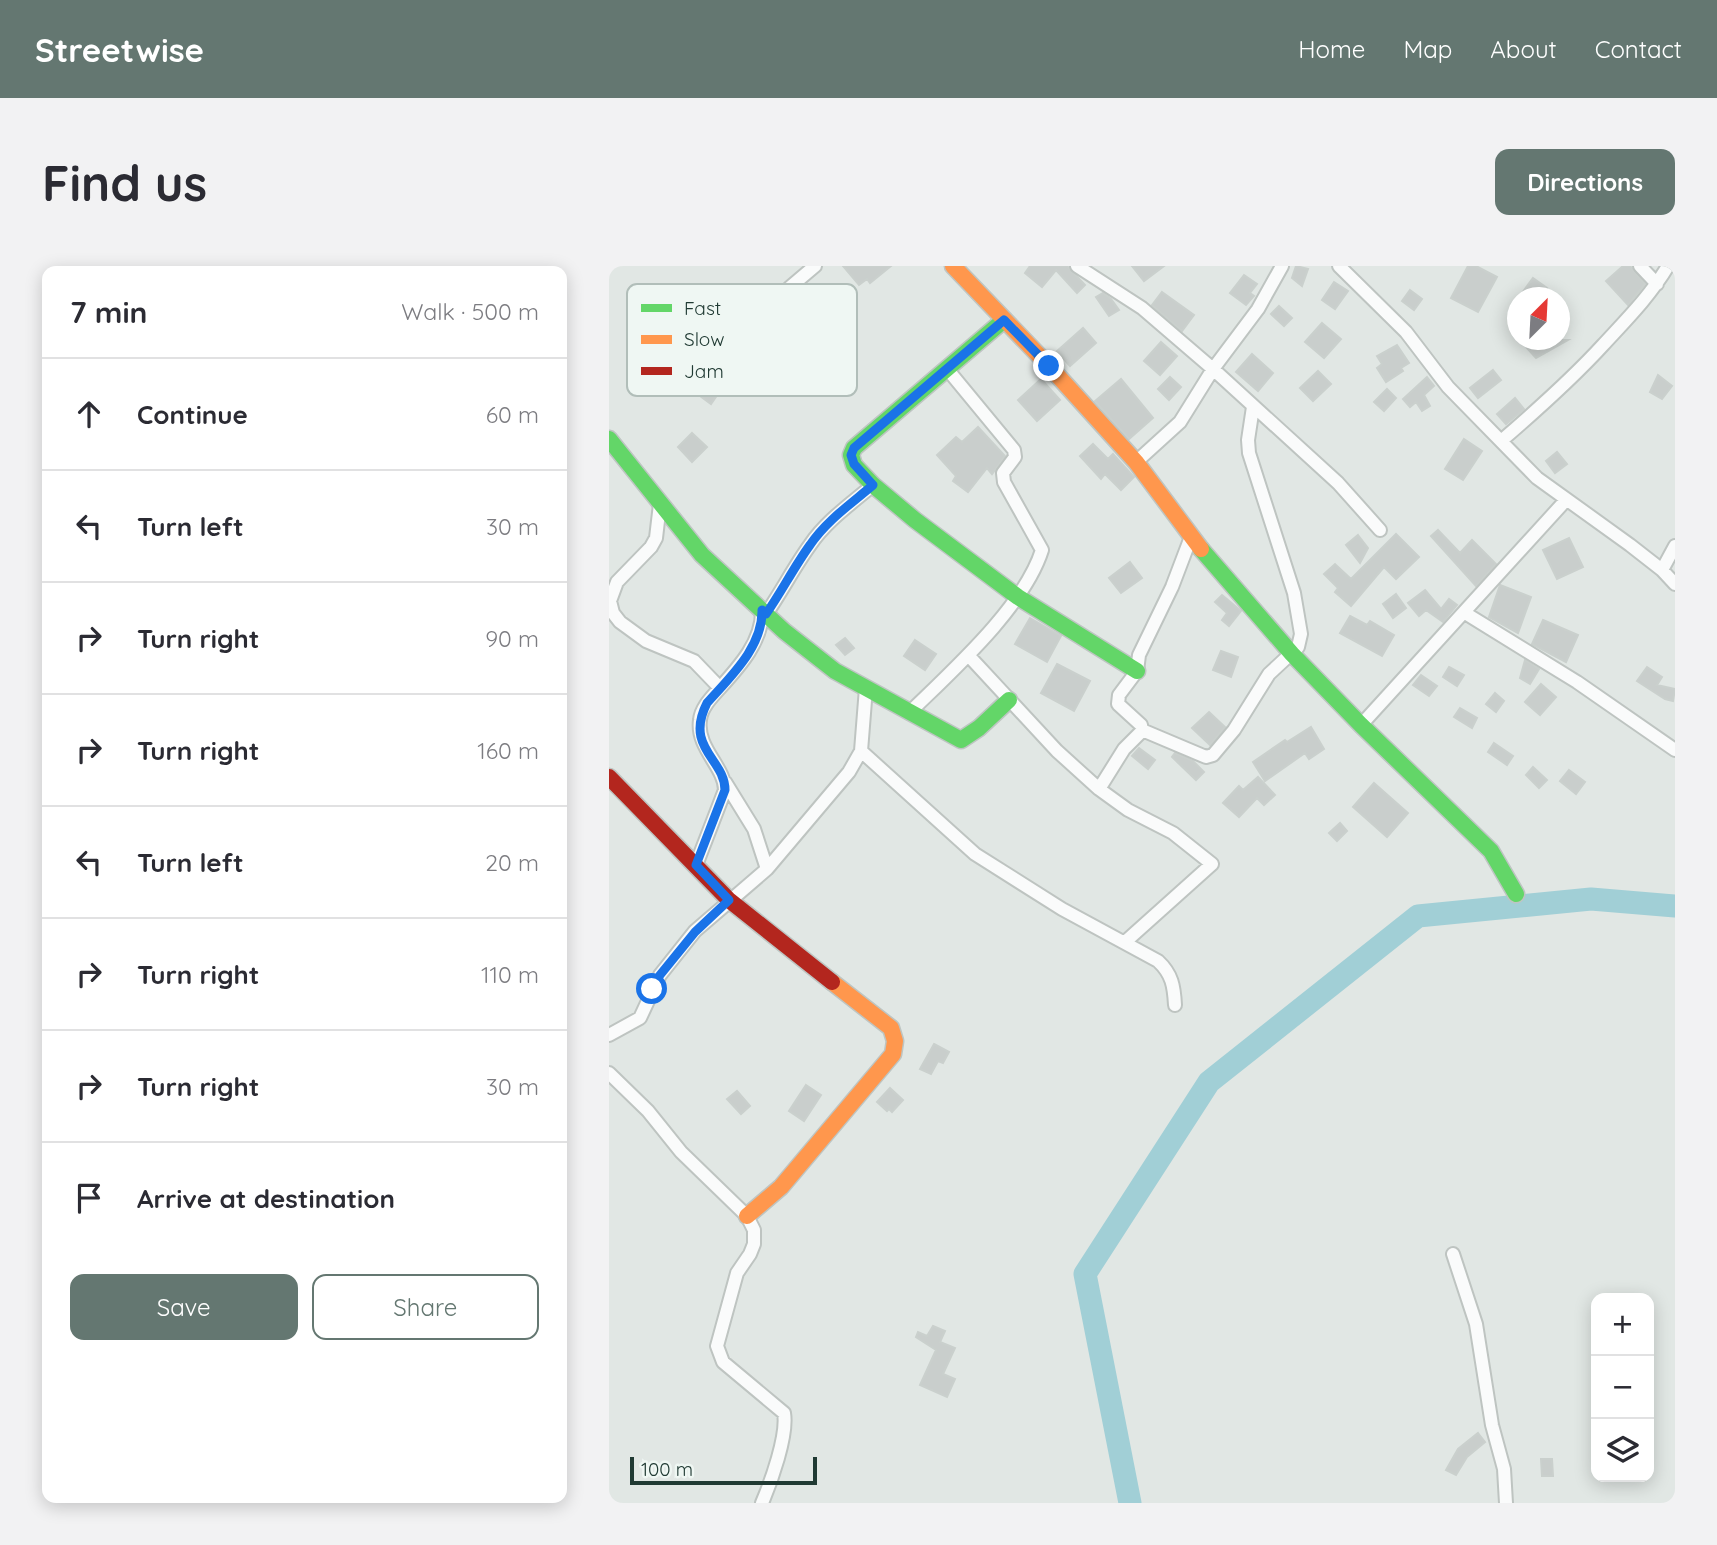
<!DOCTYPE html>
<html lang="en">
<head>
<meta charset="utf-8">
<style>
	body { margin:0; font-family:Quicksand,sans-serif; background:#f2f2f3; color:#2b2b33 }
	.controls { position:absolute; right:21px; bottom:21px; display:grid; overflow:hidden; border-radius:14px; box-shadow:0 4px 18px #0003 }
	.controls button { width:63px; height:63px; display:grid; place-items:center; padding:0; border:0; border-bottom:2px solid #e1e1e2; background:#fff; color:#2b2b33; font:35px sans-serif }
	.compass { position:absolute; left:898px; top:21px; width:63px; height:63px; border-radius:50%; background:#fff; box-shadow:0 4px 18px #0003; rotate:24deg }
	.scale { position:absolute; left:21px; bottom:18px; width:187px; box-sizing:border-box; padding-left:7px; border:4px solid #203a33; border-top:0; font-size:19px; line-height:24px; white-space:nowrap; color:#203a33; -webkit-text-stroke:5px #eff7f3; paint-order:stroke }
	.stop { position:absolute; width:21px; height:21px; margin:-16px; border:5px solid #1a73e8; border-radius:50%; background:#fff }
	.stop.end { background:#1a73e8; border-color:#fff; box-shadow:0 2px 7px #0008 }
	.list { margin:0; padding:0; list-style:none }
	h2 { display:flex; justify-content:space-between; align-items:center; height:91px; margin:0; padding:0 28px; font-size:30px }
	h2 small { font-size:23px; font-weight:400; color:#7c7c81 }
	.list li { display:grid; grid-template-columns:46px 1fr auto; gap:21px; align-items:center; box-sizing:border-box; height:112px; padding:0 28px; border-top:2px solid #e1e1e2 }
	.list b { display:block; font-size:26px; white-space:nowrap }
	.list em { font-size:23px; font-style:normal; color:#7c7c81 }
	.actions { display:flex; gap:14px; padding:21px 28px }
	.actions a { flex:1; padding:16px 0; border:2px solid #647771; border-radius:14px; text-align:center; font-size:24px; color:#647771 }
	.actions .main { background:#647771; color:#fff }
	.icon { flex:none; width:38px; height:38px; fill:none; stroke:currentColor; stroke-width:2; stroke-linecap:round; stroke-linejoin:round }
	.map { position:relative; flex:none; width:1066px; height:1237px; overflow:hidden; border-radius:14px }
	header { display:flex; align-items:center; gap:42px; box-sizing:border-box; height:98px; padding:0 35px; background:#647771; color:#fff }
	header strong { font-size:33px }
	nav { display:flex; gap:38px; margin-inline-start:auto; font-size:24px }
	.intro { display:flex; align-items:center; justify-content:space-between; box-sizing:border-box; height:168px; padding:0 42px }
	h1 { margin:0; font-size:49px }
	.button { padding:18px 32px; border-radius:14px; background:#647771; color:#fff; font-size:24px; font-weight:700 }
	main { display:flex; gap:42px; padding:0 42px }
	aside { flex:1; background:#fff; border-radius:14px; box-shadow:0 4px 18px #0003 }
	.map>svg:first-child { display:block }
	.lines { fill:none; stroke-linecap:round; stroke-linejoin:round }
	.river { stroke:#a1cfd6; stroke-width:23 }
	.building { fill:#c9cecc; stroke:#cad0cd; stroke-width:2 }
	.street-casing { stroke:#bec4c1; stroke-width:16 }
	.fast-casing { stroke:#bec5c2; stroke-width:19 }
	.slow-casing { stroke:#bec5c2; stroke-width:19 }
	.jam-casing { stroke:#bec5c2; stroke-width:19 }
	.street { stroke:#fafbfb; stroke-width:12 }
	.fast { stroke:#63d668; stroke-width:16 }
	.slow { stroke:#ff974d; stroke-width:16 }
	.jam { stroke:#b3261e; stroke-width:16 }
	.route { stroke:#1a73e8; stroke-width:9 }
	.key { fill:#eff7f3; stroke:#b1beb9; stroke-width:2 }
	.key-label { font-size:19px; fill:#203a33 }
</style>
</head>
<body>
<header>
<strong>Streetwise</strong>
<nav><a>Home</a><a>Map</a><a>About</a><a>Contact</a></nav>
</header>
<div class="intro"><h1>Find us</h1><a class="button">Directions</a></div>
<main>
<aside>
<h2>7 min<small>Walk · 500 m</small></h2>
<ul class="list">
<li><svg class="icon" aria-label="ahead" viewBox="0 0 24 24"><path d="M12 20V5M6 11l6-6 6 6"/></svg><div><b>Continue</b></div><em>60 m</em></li>
<li><svg class="icon" aria-label="left" viewBox="0 0 24 24"><path d="M17 20v-9H6M10 6l-5 5 5 5"/></svg><div><b>Turn left</b></div><em>30 m</em></li>
<li><svg class="icon" aria-label="right" viewBox="0 0 24 24"><path d="M7 20v-9h11M14 6l5 5-5 5"/></svg><div><b>Turn right</b></div><em>90 m</em></li>
<li><svg class="icon" aria-label="right" viewBox="0 0 24 24"><path d="M7 20v-9h11M14 6l5 5-5 5"/></svg><div><b>Turn right</b></div><em>160 m</em></li>
<li><svg class="icon" aria-label="left" viewBox="0 0 24 24"><path d="M17 20v-9H6M10 6l-5 5 5 5"/></svg><div><b>Turn left</b></div><em>20 m</em></li>
<li><svg class="icon" aria-label="right" viewBox="0 0 24 24"><path d="M7 20v-9h11M14 6l5 5-5 5"/></svg><div><b>Turn right</b></div><em>110 m</em></li>
<li><svg class="icon" aria-label="right" viewBox="0 0 24 24"><path d="M7 20v-9h11M14 6l5 5-5 5"/></svg><div><b>Turn right</b></div><em>30 m</em></li>
<li><svg class="icon" aria-label="arrive" viewBox="0 0 24 24"><path d="M6 21V4h12l-3 4 3 4H6"/></svg><div><b>Arrive at destination</b></div></li>
</ul>
<div class="actions"><a class="main">Save</a><a>Share</a></div>
</aside>
<div class="map">
<svg width="1066" height="1237" viewBox="0 0 1066 1237">
	<rect width="100%" height="100%" fill="#e1e7e4"/>
	<g class="lines">
		<path class="river" d="M521 1237 476 1008 600 816 809 650 982 633 1066 640"/>
	</g>
	<path class="building" d="M234 0H282L261 17 258 13 250 19Z
		M421 0H458L476 19 468 27 447 4 433 21 416 7Z
		M523 0H555L535 15Z
		M687 0 699 3 693 20 683 12Z
		M859 0H867L888 11 869 46 842 32Z
		M1014 0H1021L1036 18 1019 39 997 15Z
		M635 9 648 18 641 27 645 30 637 39 621 27Z
		M924 12 938 22 930 32H919L913 27Z
		M725 16 739 25 726 43 713 34Z
		M801 24 813 33 805 44 793 35Z
		M553 26 585 49 573 65 543 39Z
		M494 27 502 33 510 44 500 50 487 31Z
		M670 40 683 52 675 60 662 48Z
		M713 57 732 73 715 92 696 76Z
		M474 62 487 77 461 100 448 85Z
		M928 74H959L927 92 917 81Z
		M552 76 568 90 551 109 535 95Z
		M788 79 800 97 792 102 794 105 777 116 768 102 773 98 768 90Z
		M643 88 664 107 649 125 627 106Z
		M884 104 892 114 869 132 861 122Z
		M709 105 722 118 704 135 691 122Z
		M1049 109 1063 120 1053 133 1041 126Z
		M561 111 572 121 560 134 549 123Z
		M818 111 825 120 815 129 821 140 813 145 807 136 801 141 794 133Z
		M97 112 113 122 102 138 87 127Z
		M432 113 451 134 428 155 409 134Z
		M512 113 544 152 520 173 486 135Z
		M778 123 787 132 775 145 765 136Z
		M906 132 915 143 897 158 888 148Z
		M369 161 396 190 383 208 378 202 359 226 344 215 347 210 328 189 347 171 353 176Z
		M83 167 98 181 83 196 69 181Z
		M855 173 873 185 854 214 836 203Z
		M484 178 499 193 504 188 525 211 512 224 496 208 492 213 471 190Z
		M948 186 958 198 946 207 937 195Z
		M829 264 851 287 863 274 887 298 867 320 822 270Z
		M787 268 810 291 787 313 775 301 742 340 726 326 729 322 715 308 726 298 742 313Z
		M749 269 759 282 751 297 737 279Z
		M960 272 974 301 948 313 934 284Z
		M521 296 533 312 512 327 500 312Z
		M891 319 922 331 909 367 880 351Z
		M816 324 832 343 840 333 848 339 834 356 817 344 810 350 799 337Z
		M787 328 797 342 784 352 774 338Z
		M613 329 632 345 620 360 613 354 618 347 606 336Z
		M741 350 758 359 761 355 785 369 773 390 731 367Z
		M421 352 452 370 438 396 406 378Z
		M934 354 969 369 957 396 923 378Z
		M236 372 245 382 236 389 227 379Z
		M306 374 327 388 316 404 295 390Z
		M612 385 629 391 622 411 604 404Z
		M916 394 930 403 921 418 911 412Z
		M448 398 481 415 465 445 432 427Z
		M840 401 855 409 848 420 834 411Z
		M1038 401 1053 411 1048 419 1066 423 1064 435 1056 433 1028 415Z
		M812 409 828 420 820 430 804 419Z
		M932 418 947 431 931 449 916 436Z
		M886 427 895 435 887 446 877 438Z
		M851 442 868 452 863 462 845 451Z
		M600 446 616 461 601 479 583 462Z
		M702 461 715 483 700 493 696 487 656 515 644 496 676 474 678 476Z
		M885 477 904 490 898 499 879 486Z
		M530 482 546 494 539 503 523 490Z
		M566 487 584 495 595 506 587 514 563 491Z
		M924 501 938 514 930 522 917 509Z
		M960 504 976 516 967 528 951 515Z
		M649 511 666 529 655 539 648 532 630 551 614 537 630 520 634 524Z
		M765 517 799 547 778 571 744 541Z
		M731 557 738 565 728 575 720 567Z
		M325 778 340 786 334 797 329 795 322 808 311 803Z
		M197 819 212 829 195 855 180 845Z
		M281 822 294 834 283 846 280 843 278 845 268 836Z
		M128 825 141 840 132 848 118 833Z
		M324 1060 336 1065 331 1076 346 1082 334 1108 346 1113 338 1131 311 1119 327 1084 307 1071 309 1066 318 1070Z
		M869 1167 876 1176 858 1191 847 1209 837 1204 849 1183Z
		M932 1193H943L944 1210H933Z"/>
	<g class="lines">
		<defs>
			<path id="street" d="M468 0 533 42 604 103 729 217 771 264
				M730 0 797 66 839 121 928 212 1021 279 1053 304 1066 318
				M1031 0 1048 18
				M180 22 206 0
				M892 175C928 144 962 114 994 79 1017 54 1041 30 1059 0
				M527 196 571 156 604 103 649 43 673 0
				M51 238 47 272 42 281 8 316 1 335 4 347 11 356 37 375 85 395 111 422
				M1053 304 1066 280
				M856 347 968 416 1066 484
				M157 348C173 325 185 301 201 279 217 255 243 237 264 219
				M359 389 448 485 490 523 519 544 564 567 603 598 516 676
				M300 447C343 405 415 341 433 284L395 216 394 207 406 191 405 184 339 104
				M752 459 957 234
				M533 464 597 491 604 489 625 464 660 408 689 381 692 368 685 327 640 187 639 174 644 141
				M252 485 366 588 453 643 549 695C563 708 565 720 566 739
				M116 516 145 563 158 603
				M490 523 515 483 533 465 532 459 509 438 510 429 528 405 530 389 563 321 582 271
				M87 599 116 524C116 501 87 482 91 454 92 442 102 432 110 423 130 401 154 375 153 344
				M0 769 31 752 51 709 86 665 158 603 240 506 252 485 257 422
				M0 807 39 845 72 886 138 950 145 964V978L141 988 128 1007 108 1080 114 1096 175 1147C179 1169 162 1216 153 1237
				M844 988 867 1058 883 1159 895 1203 897 1237"/>
			<path id="fast" d="M395 54 245 182 242 189 245 199 264 219 306 254 409 331 528 405
				M0 173 93 289 175 365 226 405 352 474 370 462 400 434
				M592 283 683 388 752 459 882 585 907 628"/>
			<path id="slow" d="M344 0 440 100 527 196 592 283
				M138 950 172 921 284 788 286 775 282 762 223 716"/>
			<path id="jam" d="M0 511 120 634 223 716"/>
		</defs>
		<use href="#street" class="street-casing"/>
		<use href="#fast" class="fast-casing"/>
		<use href="#slow" class="slow-casing"/>
		<use href="#jam" class="jam-casing"/>
		<use href="#street" class="street"/>
		<use href="#fast" class="fast"/>
		<use href="#slow" class="slow"/>
		<use href="#jam" class="jam"/>
	</g>
	<g class="lines">
		<path class="route" d="M43 723 51 709 86 666 120 634 87 599 116 524C116 493 75 482 98 437 121 411 154 381 153 344L157 348C173 325 185 301 201 279 217 255 243 237 264 219L245 198 242 189 245 182 395 54 440 100"/>
	</g>
	<rect x="18" y="18" width="230" height="112" rx="10" class="key"/>
	<rect x="32" y="38" width="31" height="8" fill="#63d668"/>
	<rect x="32" y="69" width="31" height="9" fill="#ff974d"/>
	<rect x="32" y="101" width="31" height="8" fill="#b3261e"/>
	<g class="key-label">
		<text x="75" y="49">Fast</text>
		<text x="75" y="80">Slow</text>
		<text x="75" y="112">Jam</text>
	</g>
</svg>
<div class="controls">
<button>+</button>
<button>−</button>
<button><svg class="icon" aria-label="layers" viewBox="0 0 24 24"><path d="M12 4l9 5-9 5-9-5zM3 14l9 5 9-5"/></svg></button>
</div>
<svg class="compass" viewBox="-18 -18 36 36"><path d="M0-13l5 13h-10z" fill="#e53935"/><path d="M0 13l5-13h-10z" fill="#7c7c81"/></svg>
<div class="scale">100 m</div>
<div class="stop" style="left:43px;top:723px"></div>
<div class="stop end" style="left:440px;top:100px"></div>
</div>
</main>
</body>
</html>
